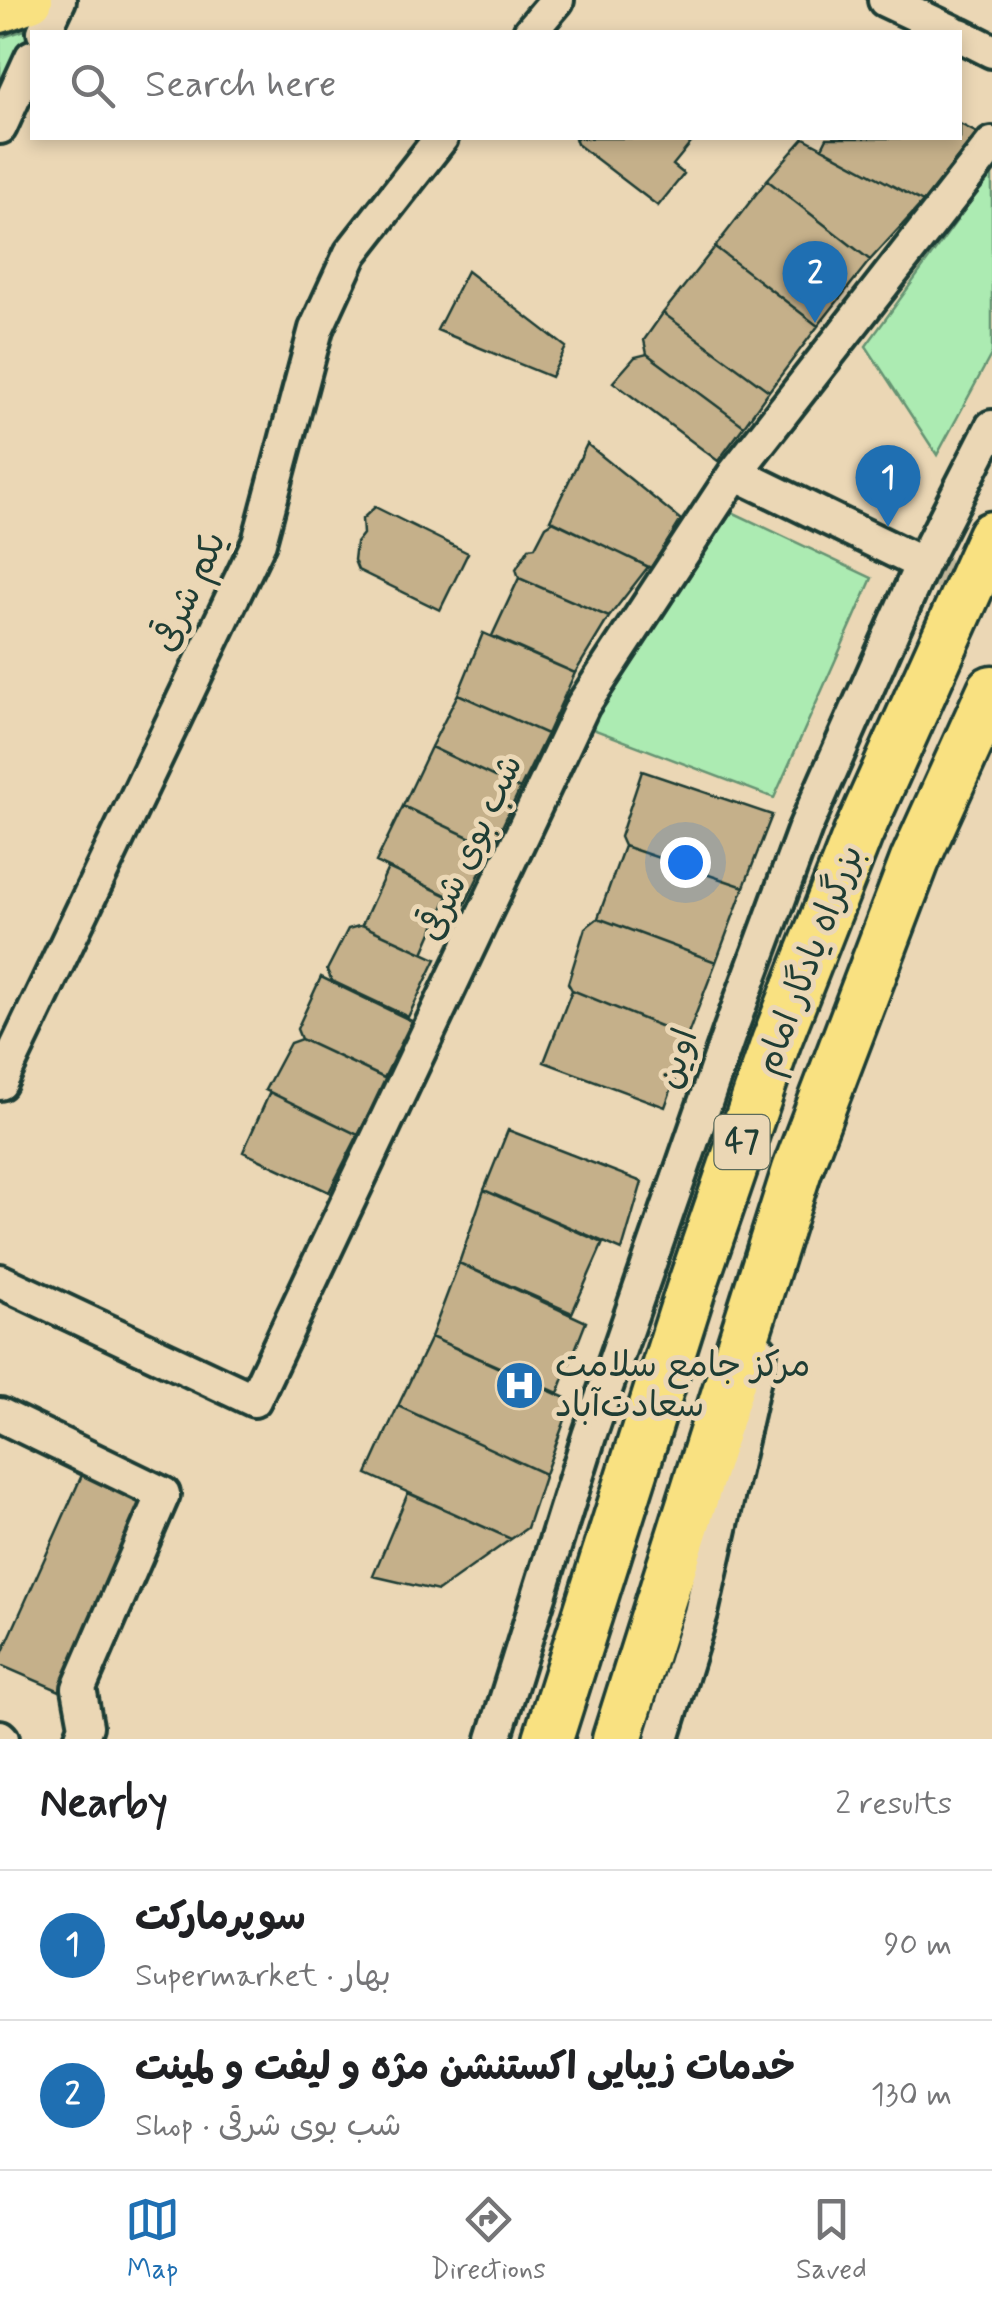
<!DOCTYPE html>
<html lang="en">
<head>
<meta charset="utf-8">
<style>
	body { margin:0; font-family:Mynerve,"Playpen Sans Arabic",sans-serif; background:#f6f6f6; color:#202124 }
	.you { position:absolute; left:685px; top:862px; width:35px; height:35px; margin:-25px; border:8px solid #fff; border-radius:50%; background:#1a73e8; box-shadow:0 0 0 15px #1a73e833 }
	.badge { display:grid; place-items:center; width:65px; height:65px; border-radius:50%; background:#1f6fb2; color:#fff; font-size:32px; font-weight:700 }
	.pin { position:absolute; translate:-50% -82px; filter:drop-shadow(0 2px 5px #0008) }
	.pin::after { content:''; position:absolute; top:52px; width:35px; height:30px; background:inherit; clip-path:polygon(0 0,100% 0,50% 100%) }
	.list { margin:0; padding:0; list-style:none }
	h2 { display:flex; justify-content:space-between; align-items:center; height:130px; margin:0; padding:0 40px; font-size:42px }
	h2 small { font-size:32px; font-weight:400; color:#757577 }
	.list li { display:grid; grid-template-columns:65px 1fr auto; gap:30px; align-items:center; box-sizing:border-box; height:150px; padding:0 40px; border-top:2px solid #e0e0e0 }
	.list b { display:block; font-size:38px; white-space:nowrap }
	.list p { margin:0; font-size:32px; white-space:nowrap; color:#757577 }
	.list em { font-size:32px; font-style:normal; color:#757577 }
	.icon { flex:none; width:55px; height:55px; fill:none; stroke:currentColor; stroke-width:2; stroke-linecap:round; stroke-linejoin:round }
	.map { position:relative; flex:none; width:992px; height:1739px; overflow:hidden }
	.search { position:absolute; background:#fff; box-shadow:0 5px 15px #0003; left:30px; right:30px; top:30px; height:110px; display:flex; align-items:center; gap:25px; box-sizing:border-box; padding:0 35px; border-radius:0px; color:#757577; font-size:38px }
	.sheet { height:430px; background:#fff }
	nav { display:flex; justify-content:space-around; align-items:center; box-sizing:border-box; height:140px; border-top:2px solid #e0e0e0; background:#fff; font-size:28px; color:#757577 }
	nav a { display:grid; justify-items:center; gap:5px }
	nav .on { color:#1f6fb2 }
	.map>svg:first-child { display:block }
	.green { fill:#acebb2; stroke:#669473; stroke-width:2.5 }
	.building { fill:#c5b08a; stroke:#1f3d34; stroke-width:2.5 }
	.lines { fill:none; stroke-linecap:round; stroke-linejoin:round }
	.minor-tunnel { stroke:#c2b89b; stroke-width:32; stroke-dasharray:32 16; stroke-linecap:butt }
	.minor-casing { stroke:#1f3d34; stroke-width:40 }
	.major-casing { stroke:#1f3d34; stroke-width:50 }
	.highway-casing { stroke:#1f3d34; stroke-width:55 }
	.minor { stroke:#ebd7b5; stroke-width:32 }
	.major { stroke:#f9e181; stroke-width:42 }
	.highway { stroke:#f9e181; stroke-width:48 }
	.labels { text-anchor:middle; dominant-baseline:central; stroke-width:10; stroke-linejoin:round; paint-order:stroke }
	.shield { fill:#ebd7b5; stroke:#5c6b5b; stroke-width:2.5 }
	.shield-label { font-size:32px; font-weight:bold; fill:#1f3d34 }
	.street-label { font-size:35px; fill:#1f3d34; stroke:#ebd7b5 }
	.poi-label { font-size:35px; fill:#1f3d34; stroke:#ebd7b5; text-anchor:start }
</style>
</head>
<body>
<div class="map">
<svg width="992" height="1739" viewBox="0 0 992 1739">
	<rect width="100%" height="100%" fill="#ebd7b5"/>
	<filter id="ink" filterUnits="userSpaceOnUse"><feTurbulence type="fractalNoise" baseFrequency=".01" numOctaves="2"/><feDisplacementMap in="SourceGraphic" scale="20" xChannelSelector="R" yChannelSelector="G"/><feConvolveMatrix kernelMatrix="1 2 1 2 8 2 1 2 1" color-interpolation-filters="sRGB"/></filter>
	<g filter="url(#ink)">
		<path class="green" d="M31 28 0 97V38Z
			M992 172V353L937 455 866 346Z
			M732 512 872 578 774 798 590 728Z"/>
		<path class="building" d="M960 124 977 133 923 202 822 148 827 138H960Z
			M575 138H695L673 165 684 174 658 206 577 144Z
			M804 138 923 202 870 260 767 180Z
			M767 180 870 260 818 326 715 247Z
			M715 247 818 326 769 391 663 313Z
			M467 271 566 347 551 377 437 330Z
			M663 313 769 391 744 426 647 354 644 340Z
			M647 354 744 426 718 461 613 382 635 357Z
			M587 444 681 520 651 568 550 520Z
			M375 507 468 553 440 610 358 570 354 560 356 543 363 534 362 519Z
			M554 521 648 567 609 617 519 578 516 569 529 548 535 547 546 526Z
			M519 578 609 617 575 673 492 636Z
			M483 633 575 673 547 734 458 694Z
			M458 694 547 734 520 789 431 747Z
			M431 747 520 789 492 848 403 806Z
			M642 771 772 815 744 887 624 846 620 837Z
			M403 806 492 848 465 904 376 862Z
			M624 846 744 887 716 962 598 918Z
			M388 868 448 896 423 953 362 925Z
			M598 918 716 962 687 1037 572 990 568 983 585 928Z
			M362 925 436 959 408 1017 332 981 327 970 348 929Z
			M321 977 412 1021 384 1078 301 1039 297 1029Z
			M572 990 690 1038 665 1107 544 1062Z
			M301 1039 387 1079 358 1135 265 1090 290 1043Z
			M270 1092 358 1135 329 1192 243 1152Z
			M508 1130 642 1182 622 1250 484 1190Z
			M484 1190 603 1243 572 1313 459 1263Z
			M459 1263 586 1322 558 1393 431 1337Z
			M431 1337 572 1401 545 1474 398 1406Z
			M398 1406 545 1474 527 1528 511 1539 367 1474Z
			M82 1475 144 1502 60 1691 0 1665V1658Z
			M408 1493 511 1539 438 1591 373 1576Z"/>
		<g class="lines">
			<path class="minor-tunnel" d="M922 564 992 596"/>
			<defs>
				<path id="minor" d="M885 0 953 32
					M44 32 59 0
					M530 32 557 0
					M960 35 992 51
					M0 127 32 57
					M735 473 922 564
					M0 1083 259 542 316 329 351 253 441 138
					M0 1281 254 1400 583 705 735 473 992 144
					M0 1415 163 1494 79 1688 86 1726 81 1739
					M0 1737 2 1739
					M494 1739 589 1436 731 1028 805 828 922 564 992 427
					M662 1739 701 1613 760 1351"/>
				<path id="major" d="M0 11 31 0"/>
				<path id="highway" d="M548 1739 690 1292 776 1042 858 834 992 536
					M617 1739 797 1170 915 860 992 690"/>
			</defs>
			<use href="#minor" class="minor-casing"/>
			<use href="#major" class="major-casing"/>
			<use href="#highway" class="highway-casing"/>
			<use href="#minor" class="minor"/>
			<use href="#major" class="major"/>
			<use href="#highway" class="highway"/>
		</g>
	</g>
	<defs>
		<symbol id="hospital-disc" viewBox="-11 -11 22 22"><circle r="9.5" fill="#1f6fb2" stroke="#ebd7b5"/><path d="M-5-5h3v3.5h4V-5h3V5h-3V1.5h-4V5h-3Z" fill="#fff"/></symbol>
	</defs>
	<g fill-rule="evenodd">
		<use href="#hospital-disc" x="492" y="1358" width="55" height="55"/>
	</g>
	<g class="labels">
		<rect class="shield" x="714.5" y="1115" width="55" height="54" rx="8"/>
		<g class="shield-label">
			<text x="742" y="1142">47</text>
		</g>
		<g class="street-label">
			<text transform="translate(190 592) rotate(-65)">یکم شرقی</text>
			<text transform="translate(471 848) rotate(-65)">شب بوی شرقی</text>
			<text transform="translate(810 960) rotate(-69)">بزرگراه یادگار امام</text>
			<text transform="translate(678 1059) rotate(-71)">اوین</text>
		</g>
		<g class="poi-label">
			<text x="555" y="1366">مرکز جامع سلامت<tspan x="555" dy="40">سعادت‌آباد</tspan></text>
		</g>
	</g>
</svg>
<div class="you"></div>
<div class="pin badge" style="left:888px;top:527px">1</div>
<div class="pin badge" style="left:815px;top:323px">2</div>
<div class="search"><svg class="icon" aria-label="search" viewBox="0 0 24 24"><circle cx="10" cy="10" r="6"/><path d="M15 15l6 6"/></svg>Search here</div>
</div>
<section class="sheet">
<h2>Nearby<small>2 results</small></h2>
<ul class="list">
<li><span class="badge">1</span><div><b>سوپرمارکت</b><p>Supermarket · بهار</p></div><em>90 m</em></li>
<li><span class="badge">2</span><div><b>خدمات زیبایی اکستنشن مژه و لیفت و لمینت</b><p>Shop · شب بوی شرقی</p></div><em>130 m</em></li>
</ul>
</section>
<nav>
<a class="on"><svg class="icon" aria-label="map" viewBox="0 0 24 24"><path d="M3 6l6-2 6 2 6-2v14l-6 2-6-2-6 2zM9 4v14M15 6v14"/></svg>Map</a>
<a><svg class="icon" aria-label="directions" viewBox="0 0 24 24"><path d="M12 3l9 9-9 9-9-9zM9 14v-3h6M13 9l2 2-2 2"/></svg>Directions</a>
<a><svg class="icon" aria-label="saved" viewBox="0 0 24 24"><path d="M7 4h10v16l-5-4-5 4z"/></svg>Saved</a>
</nav>
</body>
</html>
